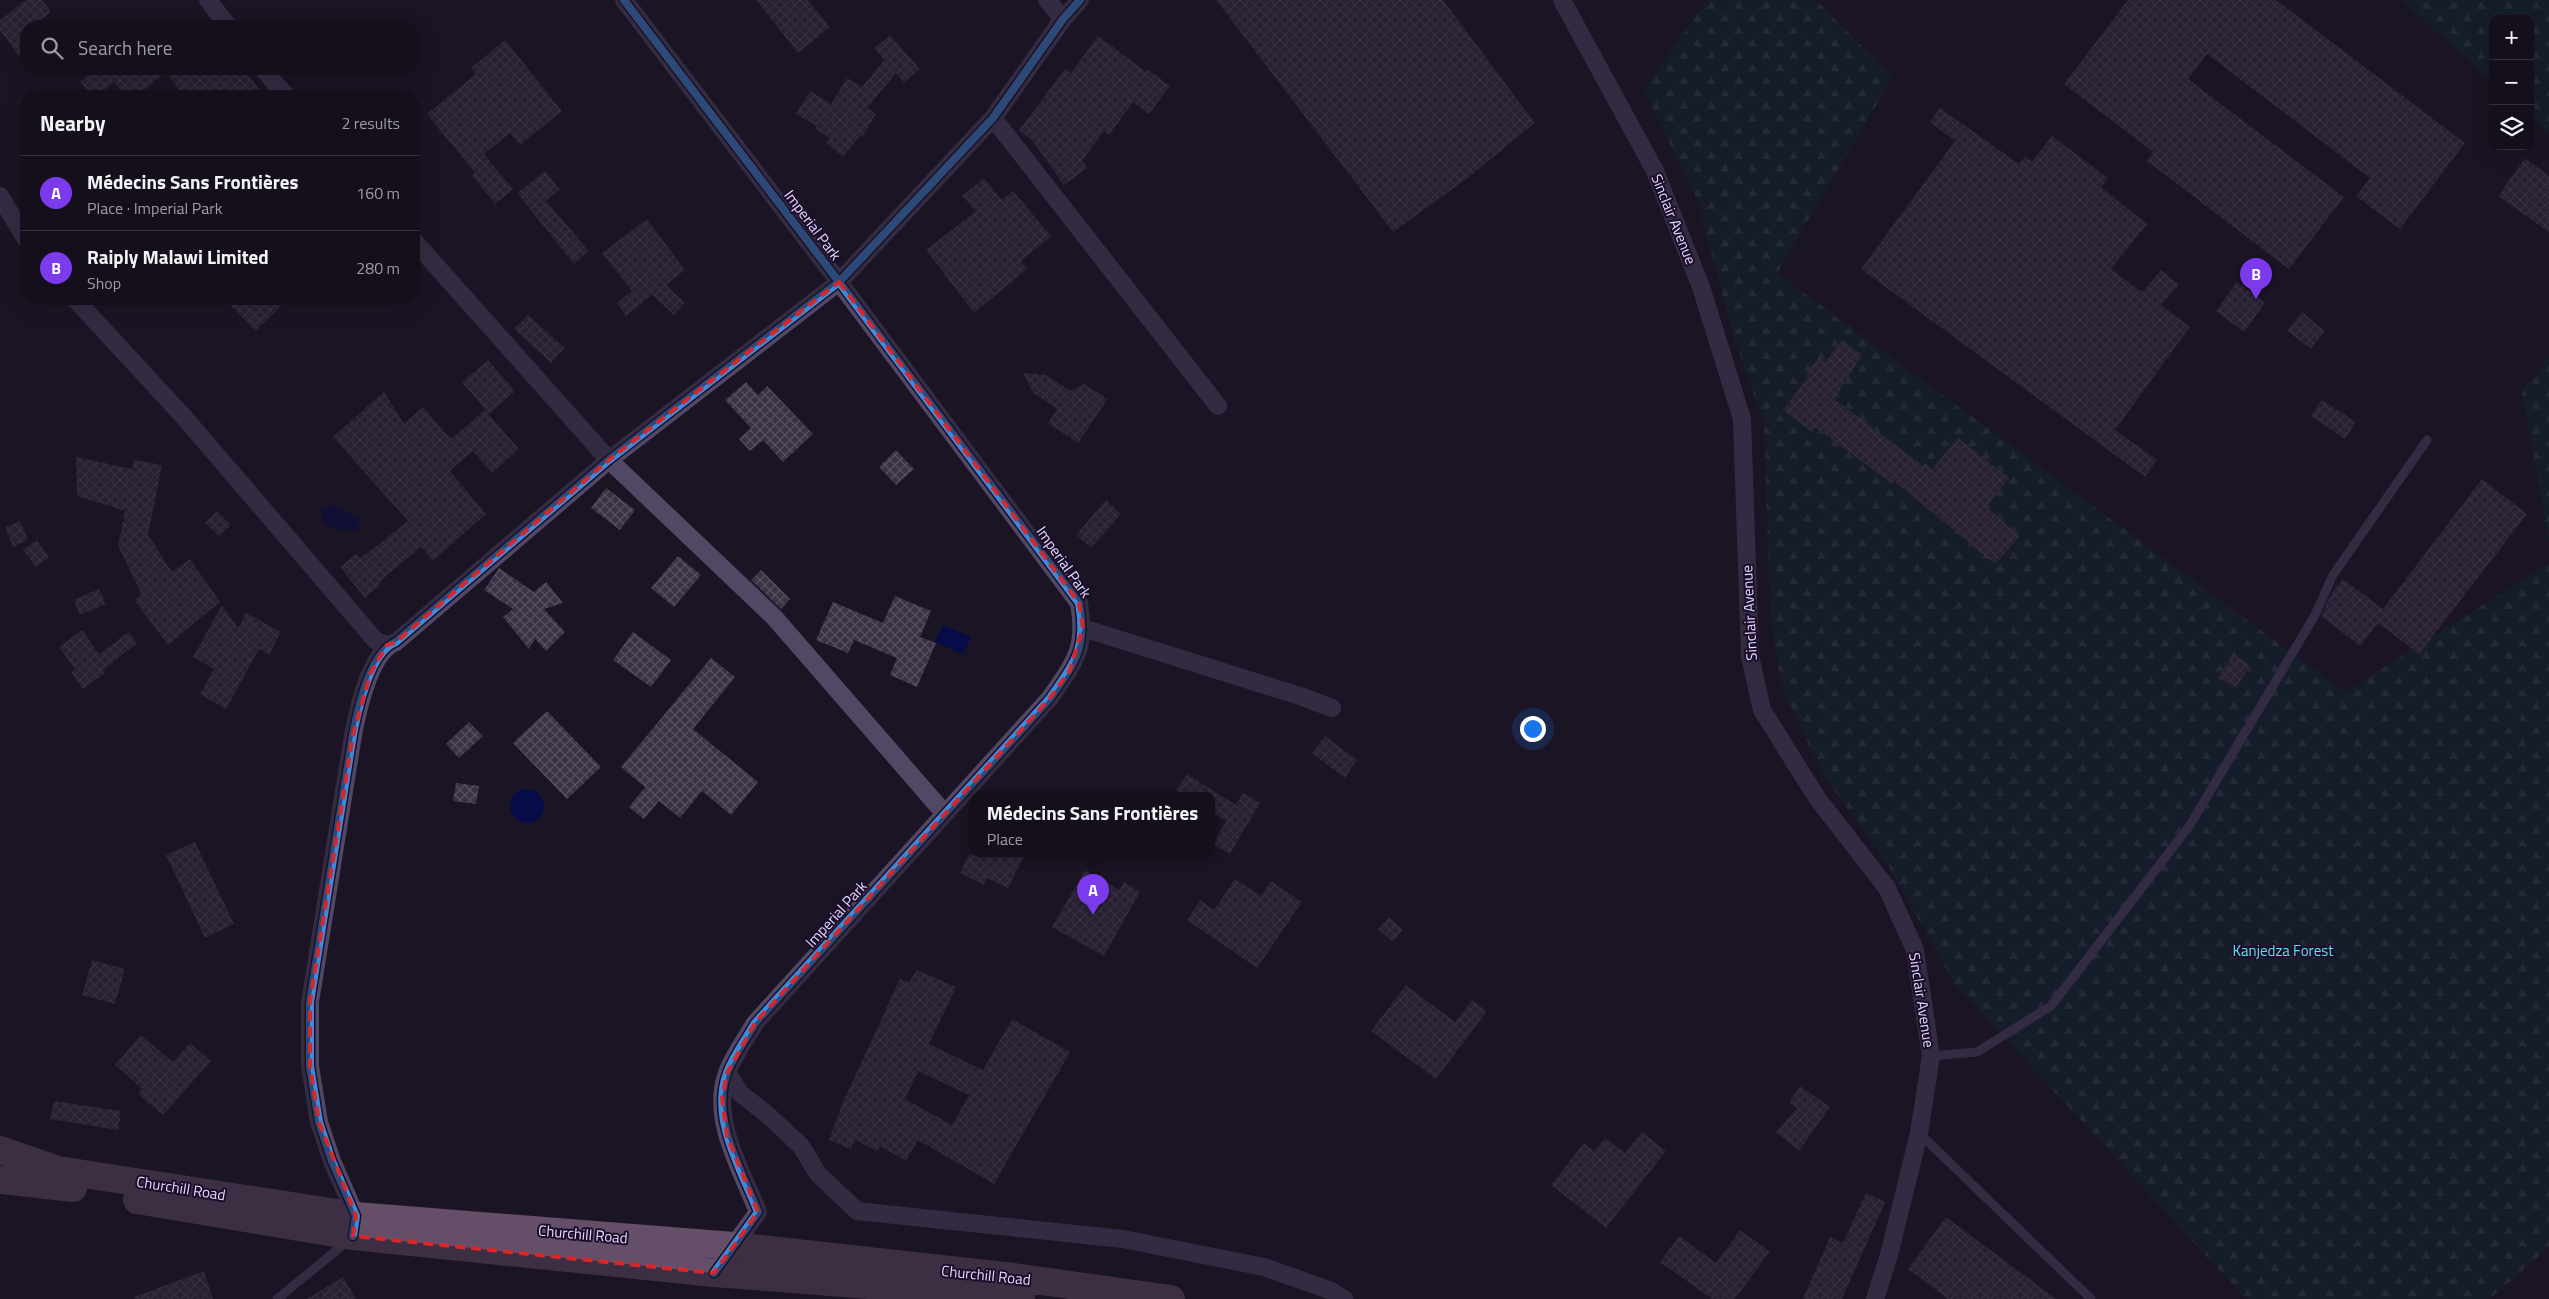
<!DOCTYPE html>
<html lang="en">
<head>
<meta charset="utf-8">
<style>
	body { margin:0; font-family:"Titillium Web",sans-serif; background:#211d28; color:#f1f3f6 }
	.controls { position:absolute; right:15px; top:15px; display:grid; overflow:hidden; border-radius:10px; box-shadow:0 5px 20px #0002 }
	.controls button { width:45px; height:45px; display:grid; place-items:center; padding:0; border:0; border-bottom:1px solid #332f3a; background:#140f1b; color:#f1f3f6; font:25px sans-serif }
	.you { position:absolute; left:1532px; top:728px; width:18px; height:18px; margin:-12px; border:4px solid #fff; border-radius:50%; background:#1a73e8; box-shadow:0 0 0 8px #1a73e833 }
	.badge { display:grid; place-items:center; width:32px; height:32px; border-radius:50%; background:#7c3aed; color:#fff; font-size:16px; font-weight:700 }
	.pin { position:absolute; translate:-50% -41px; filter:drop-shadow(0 1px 2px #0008) }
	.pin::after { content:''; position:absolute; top:26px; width:18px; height:15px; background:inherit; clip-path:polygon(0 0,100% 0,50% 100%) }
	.popup { position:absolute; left:970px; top:792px; width:245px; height:65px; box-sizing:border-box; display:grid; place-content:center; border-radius:10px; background:#140f1b; filter:drop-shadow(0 1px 4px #0005); font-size:16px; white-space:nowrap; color:#9d9ca3 }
	.popup b { font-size:19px; color:#f1f3f6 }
	.popup::after { content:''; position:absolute; left:50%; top:100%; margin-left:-10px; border:10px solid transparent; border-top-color:#140f1b }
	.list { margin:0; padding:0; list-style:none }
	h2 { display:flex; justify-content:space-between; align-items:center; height:65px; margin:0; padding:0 20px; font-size:21px }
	h2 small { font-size:16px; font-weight:400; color:#9d9ca3 }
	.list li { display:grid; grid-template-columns:32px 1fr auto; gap:15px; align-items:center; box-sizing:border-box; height:75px; padding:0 20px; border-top:1px solid #332f3a }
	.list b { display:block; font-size:19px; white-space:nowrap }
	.list p { margin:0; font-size:16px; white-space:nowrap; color:#9d9ca3 }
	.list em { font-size:16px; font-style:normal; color:#9d9ca3 }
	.icon { flex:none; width:28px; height:28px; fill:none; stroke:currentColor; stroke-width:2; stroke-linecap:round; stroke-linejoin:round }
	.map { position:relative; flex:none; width:2549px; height:1299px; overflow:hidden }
	.search { position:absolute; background:#140f1b; box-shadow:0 5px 20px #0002; left:20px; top:20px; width:400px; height:55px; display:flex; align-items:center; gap:12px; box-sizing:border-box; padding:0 18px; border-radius:20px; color:#9d9ca3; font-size:19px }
	.panel { position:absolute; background:#140f1b; box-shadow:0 5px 20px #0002; left:20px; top:90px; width:400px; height:215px; border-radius:20px }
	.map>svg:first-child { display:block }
	.forest { fill:url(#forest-firs) }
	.water { fill:#070b47 }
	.building { fill:url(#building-cross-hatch); fill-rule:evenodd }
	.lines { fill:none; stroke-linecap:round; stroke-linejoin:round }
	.service { stroke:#514865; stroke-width:9 }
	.minor { stroke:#514865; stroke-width:18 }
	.trunk { stroke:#644e68; stroke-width:28 }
	.cycleway-casing { stroke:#1a0e2a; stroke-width:11 }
	.cycleway { stroke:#408adc; stroke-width:8 }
	.marked { fill:none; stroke:#d62828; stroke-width:4; stroke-dasharray:10 6; stroke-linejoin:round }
	.labels { text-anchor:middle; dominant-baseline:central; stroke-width:4; stroke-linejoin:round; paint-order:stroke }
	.street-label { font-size:15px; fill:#e7d6ff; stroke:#1a0e2a }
	.park-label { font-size:15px; fill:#56e5eb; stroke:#1a0e2a }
</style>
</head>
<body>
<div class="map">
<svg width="2549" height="1299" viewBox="0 0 2549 1299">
	<defs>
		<pattern id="forest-firs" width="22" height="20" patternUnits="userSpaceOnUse" patternTransform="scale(1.25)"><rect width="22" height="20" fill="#112832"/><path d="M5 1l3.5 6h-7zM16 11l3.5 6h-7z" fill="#344651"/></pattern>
		<pattern id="building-cross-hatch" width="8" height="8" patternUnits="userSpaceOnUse" patternTransform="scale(1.25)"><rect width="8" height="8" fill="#3b3246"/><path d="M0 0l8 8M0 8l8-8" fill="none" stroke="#574f62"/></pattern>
	</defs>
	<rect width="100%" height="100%" fill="#1b1424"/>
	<path class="forest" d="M1707 0H1816L1893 77 1777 273 2345 692 2549 563V1247L2490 1299H2246L1954 983 1889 867 1821 772 1781 685 1770 611 1764 422 1735 342 1698 202 1644 90Z
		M2401 0H2549V133L2530 116V19H2493V82Z
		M2549 357V541L2522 392Z"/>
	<path class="water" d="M335 505 349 514 361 518 356 531 340 530 324 524 320 508Z
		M943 625 971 637 963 654 935 642Z
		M510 806a17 17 0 1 1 34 0a17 17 0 1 1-34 0Z"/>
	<path class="building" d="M26 0H42L51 12 32 26H26V66L0 30V20Z
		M756 0H808L830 27 798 53Z
		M1216 0H1443L1535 123 1469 177 1393 232Z
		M2128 0H2276L2465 143 2400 229 2356 196 2370 178 2207 54 2188 79 2344 197 2289 269 2147 161 2153 152 2064 84Z
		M890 35 920 69 904 83 896 73 867 108 876 114 862 137 860 136 843 157 826 143 830 138 815 129 817 126 796 114 810 91 831 104 847 78 862 87 884 60 874 48Z
		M1098 36 1145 71 1147 69 1170 86 1149 114 1133 102 1109 135 1104 131 1082 161 1087 168 1064 185 1031 139 1019 130 1065 69 1071 73Z
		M505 40 562 111 520 145 510 133 484 154 513 189 495 204 472 175 475 173 427 114 476 74 471 68Z
		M96 69H244L264 96H184L166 72 137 96H126L114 82 97 96H92L80 82Z
		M1940 108 2019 164 2025 156 2032 162 2052 136 2108 178 2101 187 2147 224 2111 269 2142 292 2161 270 2179 285 2161 305 2190 327 2115 430 2157 460 2145 477 1861 269 1955 141 1930 122Z
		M2525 158 2549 176V232L2498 196Z
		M545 171 560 190 546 201 589 251 574 264 517 193Z
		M984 178 1002 200 1013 191 1051 236 1021 261 1027 269 974 313 926 250 976 211 962 196Z
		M647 219 685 270 666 285 685 303 674 315 652 295 626 316 617 303 632 291 602 253Z
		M2237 282 2265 303 2244 332 2216 311Z
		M224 299H288L256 331Z
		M2302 312 2325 331 2311 349 2287 331Z
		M528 315 565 348 551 363 514 329Z
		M1842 340 1862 355 1834 399 1923 466 1925 463 1932 469 1958 438 2009 478 1986 507 2020 536 1995 564 1894 481 1892 484 1816 427 1812 432 1783 410 1808 377 1806 375 1819 357 1826 361Z
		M488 360 515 391 489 414 462 382Z
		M1023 373 1045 375 1071 391 1084 384 1108 399 1078 443 1048 423 1057 409 1033 393Z
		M746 382 758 395 767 386 813 434 783 462 763 440 750 451 739 439 751 428 725 400Z
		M384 392 404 424 423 407 451 439 485 410 519 449 492 473 473 451 450 471 486 514 433 561 421 547 379 582 381 584 365 598 340 567 356 554 360 559 408 521 333 437Z
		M2322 400 2356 422 2345 439 2311 416Z
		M896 450 914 469 896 485 879 467Z
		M76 457 132 469 134 460 162 465 148 535 172 572 190 559 220 602 168 645 135 601 141 593 118 546 125 511 77 496Z
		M2482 479 2527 514 2419 654 2378 623 2360 646 2321 616 2331 594 2343 579 2383 609Z
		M606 488 635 510 620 530 591 508Z
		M1106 500 1121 514 1091 548 1076 535Z
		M217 511 231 525 219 536 205 523Z
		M20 521 28 540 13 547 5 527Z
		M37 540 49 557 36 567 23 550Z
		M678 556 701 575 674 607 651 588Z
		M499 568 534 592 546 582 563 603 544 609 565 632 546 651 535 639 529 649 503 617 513 609 484 590Z
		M761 570 790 599 781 609 751 580Z
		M99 589 106 604 80 615 74 600Z
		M895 596 931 611 920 637 936 643 917 687 890 675 897 658 854 640 848 653 816 640 833 602 883 623Z
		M222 605 238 628 246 613 281 632 269 655 259 649 226 709 200 694 214 669 193 657Z
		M82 630 99 654 129 632 137 643 103 670 105 673 83 689 71 672 75 669 59 647Z
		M633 632 671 660 651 687 613 660Z
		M2234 654 2250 666 2236 688 2218 678Z
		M711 658 735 677 693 729 758 782 731 815 702 791 680 818 659 801 644 819 629 807 645 787 621 767Z
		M547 711 601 767 567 799 513 743Z
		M469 722 483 736 459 758 446 744Z
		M1325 736 1357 760 1345 778 1312 753Z
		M1187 774 1236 805 1243 793 1260 803 1230 854 1213 844 1226 821 1212 812V796H1186L1176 790Z
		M456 783 479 786 476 804 453 801Z
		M195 842 234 924 205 938 166 855Z
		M969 854H1025L1008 888 987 878 984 885 960 873Z
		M1085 870 1120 890 1124 882 1140 892 1104 956 1052 927Z
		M1235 879 1261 896 1271 881 1302 902 1257 968 1187 920 1200 900 1214 910Z
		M1389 917 1403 930 1393 942 1378 929Z
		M92 960 125 969 115 1004 82 995Z
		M917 970 956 987 929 1044 983 1070 1012 1019 1070 1052 994 1184 918 1140 906 1161 880 1146 878 1151 855 1140 851 1149 829 1140 843 1102 900 979 909 982ZM918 1071 969 1095 952 1125 905 1099Z
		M1406 985 1455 1022 1472 1000 1487 1011 1436 1079 1371 1031Z
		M141 1035 173 1062 190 1043 211 1061 163 1115 138 1094 142 1089 115 1065Z
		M1800 1086 1830 1107 1799 1151 1776 1132 1797 1108 1789 1103Z
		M54 1101 121 1111 118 1130 50 1119Z
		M1642 1132 1666 1151 1606 1228 1551 1185 1584 1143 1594 1151 1605 1138 1625 1153Z
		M1866 1193 1885 1202 1842 1299H1803L1830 1237 1843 1243Z
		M1946 1217 2056 1299H1948L1908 1269Z
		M1740 1230 1770 1251 1735 1299H1712L1660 1262 1679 1236 1716 1263Z
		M204 1271 213 1299H135L134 1297Z
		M343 1277 356 1299H307Z"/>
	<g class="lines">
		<path class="service" d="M1931 1056 1977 1052 2051 1006 2190 825 2315 615 2333 575 2427 440
			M1919 1133 2091 1299
			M277 1299 349 1240"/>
		<path class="minor" d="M208 0 228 26
			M624 0 839 282 1079 603C1087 648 1075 662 1050 698L755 1023C746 1039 733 1056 727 1073 710 1119 742 1171 758 1212L714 1273
			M1047 0 1063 19
			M1562 0 1655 171 1701 287 1742 419 1750 656 1762 710 1817 798 1887 888 1915 950 1931 1056 1919 1133 1889 1255 1875 1299
			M263 69 286 96
			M993 118 1218 406
			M0 196 26 239
			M414 241 609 460 774 617 945 814
			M75 299 183 416 376 641 387 645
			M1083 628 1300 696 1332 708
			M727 1073 740 1093 769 1116 801 1146 818 1174 857 1211 1123 1239 1264 1267 1329 1290 1344 1299
			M355 1224 356 1216 332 1161 319 1122 310 1066V1002L353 735C358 709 370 652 396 642L609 460 839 282 993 118 1063 19 1080 0"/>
		<path class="trunk" d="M0 1150 58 1170 356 1216 734 1246 1013 1277 1171 1299
			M0 1180 73 1188
			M137 1200 353 1236 714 1273 1021 1297"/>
		<defs>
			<path id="cycleway" d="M624 0 839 282 1079 603C1087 648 1075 662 1050 698L755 1023C746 1039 733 1056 727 1073 710 1119 742 1171 758 1212L714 1273
				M353 1236 356 1216 332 1161 319 1122 310 1066V1002L353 735C358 709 370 652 396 642L609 460 839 282 993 118 1063 19 1080 0"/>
		</defs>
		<use href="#cycleway" class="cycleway-casing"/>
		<use href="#cycleway" class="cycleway"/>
	</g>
	<path d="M0 0H2549V1299H0ZM839 282 1079 603 1083 628 1070 670 1050 698 755 1023 727 1073 722 1098 727 1136 758 1212 714 1273 353 1236 356 1216 319 1122 310 1066V1002L353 735 370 674 387 645 396 642 609 460Z" fill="#1b1424" fill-opacity=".55" fill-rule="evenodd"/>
	<path class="marked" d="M839 282 1079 603 1083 628 1070 670 1050 698 755 1023 727 1073 722 1098 727 1136 758 1212 714 1273 353 1236 356 1216 319 1122 310 1066V1002L353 735 370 674 387 645 396 642 609 460Z"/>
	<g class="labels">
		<g class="street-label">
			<text transform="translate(1674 219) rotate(68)">Sinclair Avenue</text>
			<text transform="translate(813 225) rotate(53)">Imperial Park</text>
			<text transform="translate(1064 562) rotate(55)">Imperial Park</text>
			<text transform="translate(1749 613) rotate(-93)">Sinclair Avenue</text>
			<text transform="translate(836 914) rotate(-48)">Imperial Park</text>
			<text transform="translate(1922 1000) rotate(81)">Sinclair Avenue</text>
			<text transform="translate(181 1188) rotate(9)">Churchill Road</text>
			<text transform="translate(583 1234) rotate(5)">Churchill Road</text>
			<text transform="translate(986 1275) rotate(6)">Churchill Road</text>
		</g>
		<g class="park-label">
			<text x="2283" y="950">Kanjedza Forest</text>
		</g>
	</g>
</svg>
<div class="controls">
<button>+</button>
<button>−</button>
<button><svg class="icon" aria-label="layers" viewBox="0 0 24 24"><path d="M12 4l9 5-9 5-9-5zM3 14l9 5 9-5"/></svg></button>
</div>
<div class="you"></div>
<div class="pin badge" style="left:1093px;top:915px">A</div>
<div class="popup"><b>Médecins Sans Frontières</b>Place</div>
<div class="pin badge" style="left:2256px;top:299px">B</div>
<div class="search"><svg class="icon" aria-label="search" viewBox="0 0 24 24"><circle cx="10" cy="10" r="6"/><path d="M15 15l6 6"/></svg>Search here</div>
<section class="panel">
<h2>Nearby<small>2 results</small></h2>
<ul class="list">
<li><span class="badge">A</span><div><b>Médecins Sans Frontières</b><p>Place · Imperial Park</p></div><em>160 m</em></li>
<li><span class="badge">B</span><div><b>Raiply Malawi Limited</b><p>Shop</p></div><em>280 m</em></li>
</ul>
</section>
</div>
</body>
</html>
